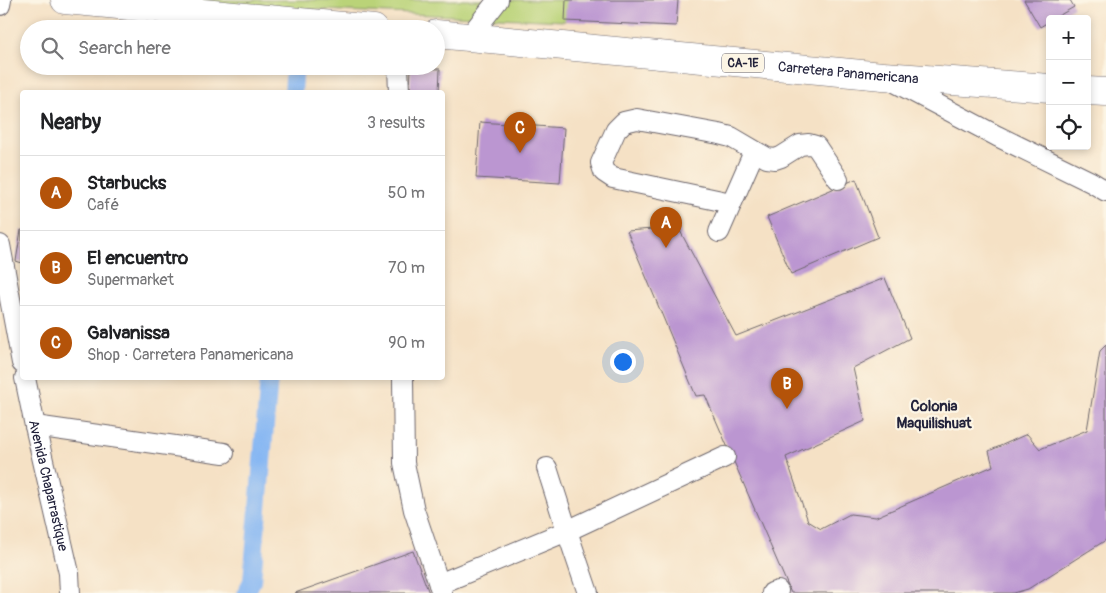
<!DOCTYPE html>
<html lang="en">
<head>
<meta charset="utf-8">
<style>
	body { margin:0; font-family:Pangolin,sans-serif; background:#f6f6f6; color:#202124 }
	.controls { position:absolute; right:15px; top:15px; display:grid; overflow:hidden; border-radius:5px; box-shadow:0 2px 8px #0003 }
	.controls button { width:45px; height:45px; display:grid; place-items:center; padding:0; border:0; border-bottom:1px solid #e0e0e0; background:#fff; color:#202124; font:25px sans-serif }
	.you { position:absolute; left:622px; top:361px; width:18px; height:18px; margin:-12px; border:4px solid #fff; border-radius:50%; background:#1a73e8; box-shadow:0 0 0 8px #1a73e833 }
	.badge { display:grid; place-items:center; width:32px; height:32px; border-radius:50%; background:#b45309; color:#fff; font-size:16px; font-weight:700 }
	.pin { position:absolute; translate:-50% -41px; filter:drop-shadow(0 1px 2px #0008) }
	.pin::after { content:''; position:absolute; top:26px; width:18px; height:15px; background:inherit; clip-path:polygon(0 0,100% 0,50% 100%) }
	.list { margin:0; padding:0; list-style:none }
	h2 { display:flex; justify-content:space-between; align-items:center; height:65px; margin:0; padding:0 20px; font-size:21px }
	h2 small { font-size:16px; font-weight:400; color:#757577 }
	.list li { display:grid; grid-template-columns:32px 1fr auto; gap:15px; align-items:center; box-sizing:border-box; height:75px; padding:0 20px; border-top:1px solid #e0e0e0 }
	.list b { display:block; font-size:19px; white-space:nowrap }
	.list p { margin:0; font-size:16px; white-space:nowrap; color:#757577 }
	.list em { font-size:16px; font-style:normal; color:#757577 }
	.icon { flex:none; width:28px; height:28px; fill:none; stroke:currentColor; stroke-width:2; stroke-linecap:round; stroke-linejoin:round }
	.map { position:relative; flex:none; width:1106px; height:593px; overflow:hidden }
	.search { position:absolute; background:#fff; box-shadow:0 2px 8px #0003; left:20px; top:20px; width:425px; height:55px; display:flex; align-items:center; gap:12px; box-sizing:border-box; padding:0 18px; border-radius:28px; color:#757577; font-size:19px }
	.panel { position:absolute; background:#fff; box-shadow:0 2px 8px #0003; left:20px; top:90px; width:425px; height:290px; border-radius:5px }
	.map>svg:first-child { display:block }
	.green { fill:#bad378; stroke:#6e7a5a }
	.lines { fill:none; stroke-linecap:round; stroke-linejoin:round }
	.canal { stroke:#87b7f3; stroke-width:18 }
	.building { fill:#bb96d1 }
	.minor-casing { stroke:#6c656b; stroke-width:22 }
	.highway-casing { stroke:#6c656b; stroke-width:29 }
	.minor { stroke:#fff; stroke-width:20 }
	.highway { stroke:#fff; stroke-width:28 }
	.labels { text-anchor:middle; dominant-baseline:central; stroke-width:4.5; stroke-linejoin:round; paint-order:stroke }
	.shield { fill:#fcf5e5; stroke:#63616e; stroke-width:1 }
	.shield-label { font-size:12px; font-weight:bold; fill:#22223b }
	.street-label { font-size:14px; fill:#22223b; stroke:#fcf5e5 }
	.neighbourhood-label { font-size:15px; font-weight:bold; fill:#22223b; stroke:#fcf5e5 }
</style>
</head>
<body>
<div class="map">
<svg width="1106" height="593" viewBox="0 0 1106 593">
	<rect width="100%" height="100%" fill="#fcf5e5"/>
	<filter id="ink" filterUnits="userSpaceOnUse"><feTurbulence type="fractalNoise" baseFrequency=".02" numOctaves="2"/><feDisplacementMap in="SourceGraphic" scale="10" xChannelSelector="R" yChannelSelector="G"/><feConvolveMatrix kernelMatrix="1 2 1 2 8 2 1 2 1" color-interpolation-filters="sRGB"/></filter>
	<filter id="wash" filterUnits="userSpaceOnUse"><feTurbulence type="fractalNoise" baseFrequency=".0096" numOctaves="4" result="noise"/><feDisplacementMap in="SourceGraphic" scale="20" xChannelSelector="R" yChannelSelector="G"/><feGaussianBlur stdDeviation="1.12" result="paint"/><feColorMatrix in="noise" values="0 0 0 0 0 0 0 0 0 0 0 0 0 0 0 0 0 1.4 0 .05"/><feComposite in="paint" operator="in"/></filter>
	<g filter="url(#wash)">
		<rect width="100%" height="100%" fill="#f5e1c5"/>
		<path class="green" d="M103 0H587L565 21Z"/>
		<g class="lines">
			<path class="canal" d="M293 92 295 66
				M246 593 252 581 269 378"/>
		</g>
		<g id="blocks">
			<path class="building" d="M566 0H678L676 26 565 21Z
				M1024 0H1070L1074 7 1053 19H1050V21L1040 27Z
				M411 68 440 69 439 92H410Z
				M480 122 564 128 560 183 476 178Z
				M856 179 878 237 791 274 767 217Z
				M678 227 736 336 885 278 910 338 853 368 865 421 786 457 808 521 821 529 850 514 876 517 993 466 989 451 1027 434 1040 449 1087 430 1100 351 1106 345V540L1028 589 1014 593H791L705 395 696 396 627 231Z
				M21 230H22V263L16 261Z
				M413 551 429 593H295Z"/>
		</g>
	</g>
	<g filter="url(#ink)">
		<use href="#blocks" fill-opacity="0" stroke="#6c656b" stroke-width="1"/>
		<g class="lines">
			<defs>
				<g id="minor">
					<path d="M0 5 1 0"/>
					<path d="M470 36 498 0"/>
					<path d="M398 66 399 92"/>
					<path d="M889 79 997 136 1091 182 1106 191"/>
					<path d="M731 203 613 178 604 172 601 163 616 130 624 122 637 119 719 134 731 137 767 158 775 159 781 157 800 145 809 144 816 146 838 179"/>
					<path d="M719 232 754 152"/>
					<path d="M0 245 22 363"/>
					<path id="s1" d="M25 378 35 426 69 573 70 593"/>
					<path d="M403 378 404 463 414 510 442 593"/>
					<path d="M35 426 224 453"/>
					<path d="M547 468 567 531 588 593"/>
					<path d="M439 584 567 531 725 457"/>
					<path d="M772 593 778 591"/>
				</g>
				<g id="highway">
					<path d="M65 0 374 29"/>
					<path id="s2" d="M436 34 883 76 1050 88"/>
					<path d="M1087 91 1106 92"/>
				</g>
			</defs>
			<use href="#minor" class="minor-casing"/>
			<use href="#highway" class="highway-casing"/>
			<use href="#minor" class="minor"/>
			<use href="#highway" class="highway"/>
		</g>
	</g>
	<g class="labels">
		<rect class="shield" x="722" y="53.5" width="42" height="19" rx="4"/>
		<g class="shield-label">
			<text x="743" y="63">CA-1E</text>
		</g>
		<g class="street-label">
			<text stroke="none"><textPath href="#s2" startOffset="414">Carretera Panamericana</textPath></text>
			<text stroke="none"><textPath href="#s1" startOffset="110">Avenida Chaparrastique</textPath></text>
		</g>
		<g class="neighbourhood-label">
			<text x="934" y="406">Colonia<tspan x="934" dy="17">Maquilishuat</tspan></text>
		</g>
	</g>
</svg>
<div class="controls">
<button>+</button>
<button>−</button>
<button><svg class="icon" aria-label="locate" viewBox="0 0 24 24"><circle cx="12" cy="12" r="6"/><path d="M12 2v4M12 18v4M2 12h4M18 12h4"/></svg></button>
</div>
<div class="you"></div>
<div class="pin badge" style="left:666px;top:248px">A</div>
<div class="pin badge" style="left:787px;top:409px">B</div>
<div class="pin badge" style="left:520px;top:153px">C</div>
<div class="search"><svg class="icon" aria-label="search" viewBox="0 0 24 24"><circle cx="10" cy="10" r="6"/><path d="M15 15l6 6"/></svg>Search here</div>
<section class="panel">
<h2>Nearby<small>3 results</small></h2>
<ul class="list">
<li><span class="badge">A</span><div><b>Starbucks</b><p>Café</p></div><em>50 m</em></li>
<li><span class="badge">B</span><div><b>El encuentro</b><p>Supermarket</p></div><em>70 m</em></li>
<li><span class="badge">C</span><div><b>Galvanissa</b><p>Shop · Carretera Panamericana</p></div><em>90 m</em></li>
</ul>
</section>
</div>
</body>
</html>
